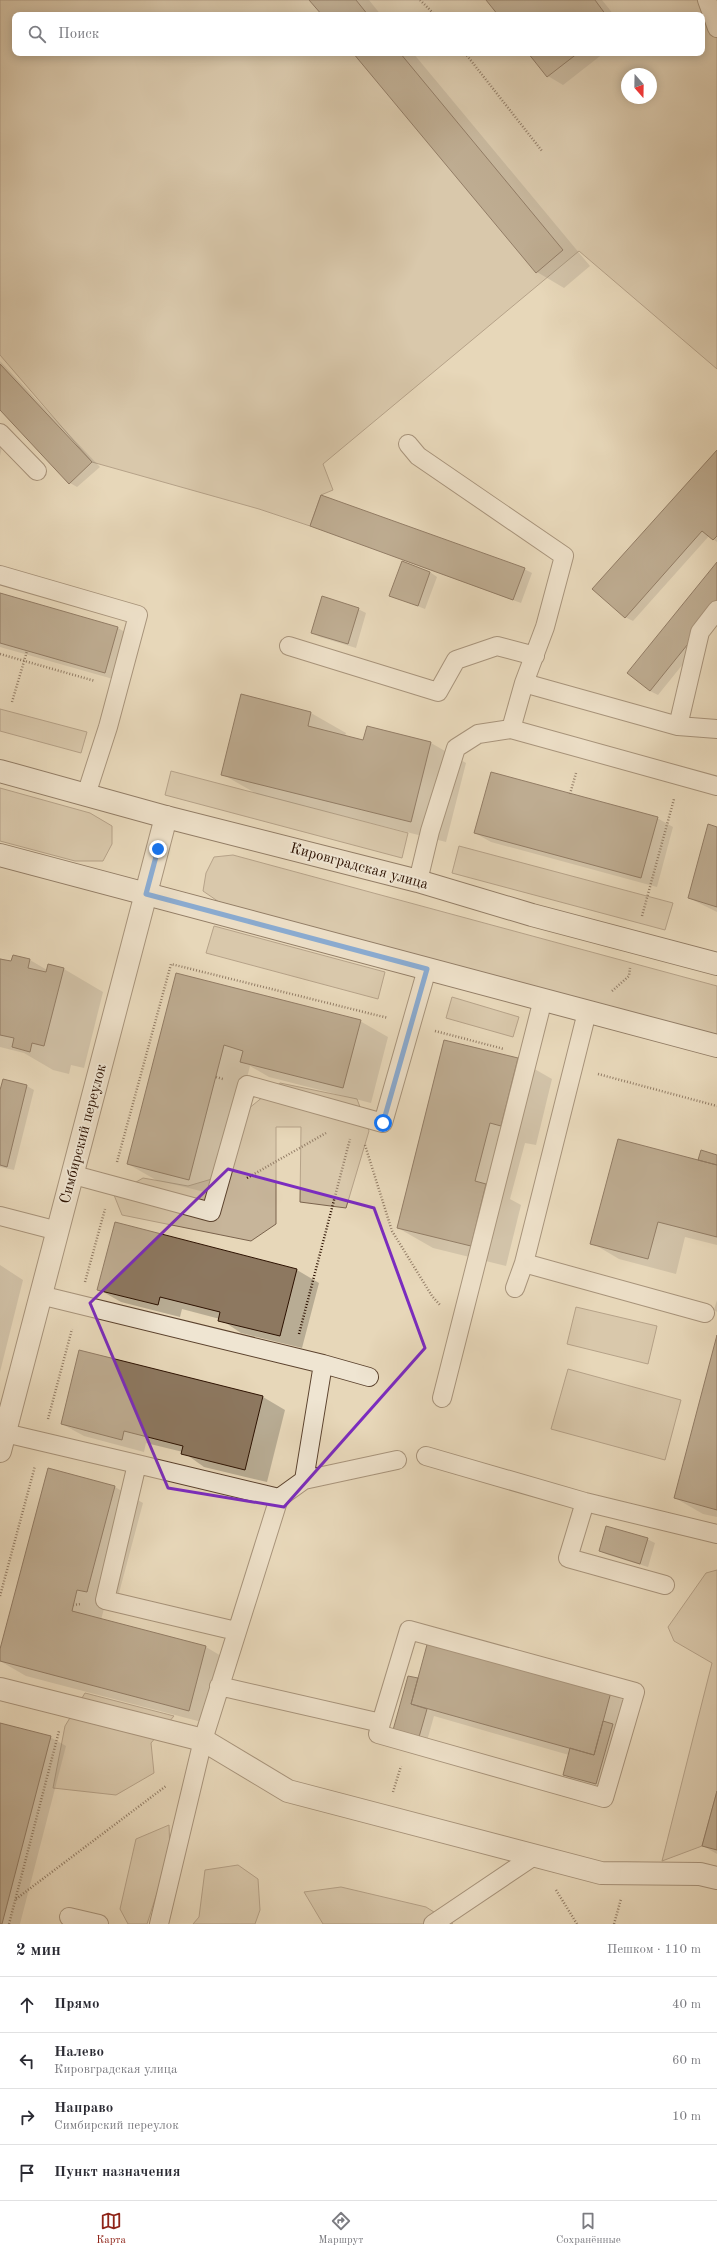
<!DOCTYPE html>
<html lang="ru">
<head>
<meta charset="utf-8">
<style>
	body { margin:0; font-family:"Old Standard TT",serif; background:#f7f7f7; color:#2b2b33 }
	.compass { position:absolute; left:621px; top:68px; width:36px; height:36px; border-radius:50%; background:#fff; box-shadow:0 2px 10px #0003; rotate:160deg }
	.stop { position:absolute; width:12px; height:12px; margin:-9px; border:3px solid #1a73e8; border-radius:50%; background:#fff }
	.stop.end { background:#1a73e8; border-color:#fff; box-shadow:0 1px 4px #0008 }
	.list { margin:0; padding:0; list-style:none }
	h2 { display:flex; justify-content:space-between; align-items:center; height:52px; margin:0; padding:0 16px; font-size:17px }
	h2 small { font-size:13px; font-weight:400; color:#7c7c81 }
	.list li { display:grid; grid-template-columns:26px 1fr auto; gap:12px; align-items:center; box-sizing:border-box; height:56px; padding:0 16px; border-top:1px solid #e1e1e2 }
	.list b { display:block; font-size:15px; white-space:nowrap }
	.list p { margin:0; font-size:13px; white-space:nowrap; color:#7c7c81 }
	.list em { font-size:13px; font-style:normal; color:#7c7c81 }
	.icon { flex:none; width:22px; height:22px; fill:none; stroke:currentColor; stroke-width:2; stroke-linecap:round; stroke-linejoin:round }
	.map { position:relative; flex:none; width:717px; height:1924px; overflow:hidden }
	.search { position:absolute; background:#fff; box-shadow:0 2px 10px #0003; left:12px; right:12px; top:12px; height:44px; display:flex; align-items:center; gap:10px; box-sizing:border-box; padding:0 14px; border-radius:8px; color:#7c7c81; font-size:15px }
	.sheet { height:276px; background:#fff }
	nav { display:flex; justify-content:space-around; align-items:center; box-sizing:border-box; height:56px; border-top:1px solid #e1e1e2; background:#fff; font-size:11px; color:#7c7c81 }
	nav a { display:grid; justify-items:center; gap:2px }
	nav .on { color:#8f2418 }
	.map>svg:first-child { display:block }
	.green { fill:#c7b59a; stroke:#7a634d; fill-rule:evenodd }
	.shadow { fill:#0003 }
	.building { fill:#8d7860; stroke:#2c1100 }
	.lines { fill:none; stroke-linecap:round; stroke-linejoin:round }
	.lane-casing { stroke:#5b422e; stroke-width:20 }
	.street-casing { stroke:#5b422e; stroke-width:24 }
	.secondary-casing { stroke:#2c1100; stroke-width:24 }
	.path { stroke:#2c1100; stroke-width:2.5; stroke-dasharray:1 2; stroke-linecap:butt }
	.lane { stroke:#efe5d2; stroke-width:18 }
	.street { stroke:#efe5d2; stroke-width:22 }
	.secondary { stroke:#efe5d2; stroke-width:22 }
	.route { stroke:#1a73e8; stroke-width:5 }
	.marked { fill:none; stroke:#7b2cbf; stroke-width:3; stroke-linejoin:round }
	.labels { text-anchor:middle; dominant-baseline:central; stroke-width:4; stroke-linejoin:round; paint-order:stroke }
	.street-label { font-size:15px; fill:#2c1100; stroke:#efe5d2 }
</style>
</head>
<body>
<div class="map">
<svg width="717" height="1924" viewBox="0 0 717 1924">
	<rect width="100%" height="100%" fill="#e7d7b9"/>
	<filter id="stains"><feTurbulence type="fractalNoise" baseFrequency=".005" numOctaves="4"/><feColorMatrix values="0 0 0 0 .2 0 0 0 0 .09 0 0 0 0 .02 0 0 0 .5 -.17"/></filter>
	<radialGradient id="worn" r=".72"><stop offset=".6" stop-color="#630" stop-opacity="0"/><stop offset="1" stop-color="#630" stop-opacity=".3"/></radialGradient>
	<path class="green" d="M0 0H717V369L579 251 323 464 333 490 321 495 310 526 259 509 92 462 0 355ZM15 15H702V53H15ZM627 74H651V98H627Z
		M0 709 87 732 81 753 0 731Z
		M171 771 408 833 402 858 165 795Z
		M0 788 90 813 112 826V844L103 861H75L0 841Z
		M459 846 673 903 665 930 452 873Z
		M233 855 717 986V1036L219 902 203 891 206 873 214 857Z
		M214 926 385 972 378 999 206 953Z
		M452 997 519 1017 513 1037 446 1018Z
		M280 1083 357 1099 369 1131 346 1208 300 1202 301 1127H276V1224L251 1241 122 1215 114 1195 143 1178 188 1186 229 1174 248 1109Z
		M576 1307 657 1326 648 1364 567 1344Z
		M568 1369 681 1400 665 1460 551 1429Z
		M717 1570V1791L702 1846 662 1861 712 1663 674 1641 668 1627 706 1573Z
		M85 1693 174 1716 151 1743 154 1773 116 1795 53 1788 65 1726Z
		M169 1825 170 1853 147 1924H128L120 1909 136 1839Z
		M238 1865 258 1879 260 1910 255 1924H193L199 1917 205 1870Z
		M341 1887 426 1907 453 1924H323L304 1892Z"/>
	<path class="shadow" d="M310 0H369L381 15H323Z
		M487 0H602L614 15H499Z
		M354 53H413L590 266 564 288 537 272Z
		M529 53H604L563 85 548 76Z
		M0 361 100 467 77 487 70 483 0 409Z
		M0 441 3 443 0 456Z
		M717 452V542L709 536 633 621 625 617Z
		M311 526 524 569 532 573 521 603Z
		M717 564V622L658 695 650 691Z
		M430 572 437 577 425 609 391 596Z
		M0 594 118 628 133 637 120 681 0 647Z
		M358 609 366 613 356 648 320 637 312 633Z
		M242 696 311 713 346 733 345 736 364 741 367 727 431 743 466 763 446 842 257 794 222 774Z
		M657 818 673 827 657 887 491 842 475 833Z
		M717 828V912L689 898Z
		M0 958 12 963 30 960 47 970 64 969 103 992 84 1068 71 1065 69 1074 53 1070 24 1053 0 1047Z
		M177 974 360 1021 388 1037 371 1103 269 1077 250 1066 217 1195 156 1180 128 1164Z
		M517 1059 552 1079 536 1145 525 1143 510 1199 521 1205 506 1266 433 1248 398 1228Z
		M27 1086 34 1090 14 1170 0 1167V1094Z
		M702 1151 717 1156V1245L685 1237 676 1274 619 1259 592 1243 699 1161Z
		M0 1265 23 1280 0 1372Z
		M297 1270 319 1283 302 1348 241 1333 220 1319 182 1309 180 1317 121 1302 98 1289Z
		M717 1300V1312L714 1310Z
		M717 1339V1517L703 1514 675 1498Z
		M80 1351 263 1397 285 1410 267 1482 204 1467 183 1452 146 1443 144 1452 84 1436 62 1424Z
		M48 1469 115 1487 143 1503 115 1608 105 1605 101 1620 206 1647 233 1663 217 1726 26 1676 0 1661V1652Z
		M647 1539 655 1543 648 1567 608 1555 600 1551Z
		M417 1679 611 1693 638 1709 604 1788 571 1779 564 1775 569 1755 434 1716 427 1741 402 1734Z
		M0 1724 50 1737 66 1746 20 1924H0Z
		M717 1795V1854L703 1846Z"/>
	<path class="building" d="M309 0H356L368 15H322Z
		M486 0H595L606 15H498Z
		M353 53H400L563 250 536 273Z
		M528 53H578L547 77Z
		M0 364 92 462 69 484 0 410Z
		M717 450V536L713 540 702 531 625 618 592 589Z
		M321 495 525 568 513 600 310 526Z
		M402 561 430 572 418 606 389 596Z
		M717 562V608L650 691 627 673Z
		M0 593 118 627 105 673 0 643Z
		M322 596 359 608 348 644 311 633Z
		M241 694 311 712 308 726 363 740 367 726 431 742 411 822 221 775Z
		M491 772 658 817 641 878 474 833Z
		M708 824 717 827V907L688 898Z
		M13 955 30 959 28 968 46 972 48 964 64 968 44 1046 32 1043 30 1052 12 1047 14 1038 0 1035V959L11 961Z
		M176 973 361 1020 343 1088 240 1062 243 1051 224 1045 189 1180 127 1164Z
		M444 1040 518 1058 501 1126 490 1123 475 1181 486 1184 471 1246 397 1228Z
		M3 1079 27 1085 7 1167 0 1165V1090Z
		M618 1139 717 1165V1237L658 1222 648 1259 590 1244Z
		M701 1150 717 1155V1165L698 1160Z
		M115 1222 297 1269 280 1336 218 1321 220 1312 160 1297 158 1305 97 1290Z
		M717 1335V1510L674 1498Z
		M79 1350 263 1396 245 1470 181 1454 183 1446 124 1431 122 1440 61 1424Z
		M48 1468 115 1486 87 1592 77 1590 72 1611 206 1646 189 1711 0 1661V1649Z
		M606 1526 648 1538 640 1564 599 1551Z
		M428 1641 611 1692 594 1755 411 1704Z
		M408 1676 418 1678 411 1704 427 1709 419 1737 393 1730Z
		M603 1721 613 1724 596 1784 563 1775 570 1748 594 1755Z
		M0 1723 51 1736 2 1924H0Z
		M717 1791V1850L702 1846Z"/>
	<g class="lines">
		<defs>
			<path id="lane" d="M707 0 717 28
				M0 433 37 471
				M408 444 418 456 564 556 545 627 524 683 511 729 478 734 456 748 430 831 418 881
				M0 575 138 615 108 727 86 795
				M289 646 438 692 456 660 497 646 535 656
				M524 683 678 726 717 729
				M678 726 700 632 717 610
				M511 729 717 786
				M74 1175 211 1212 247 1085 383 1123 427 969
				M0 1216 58 1231
				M524 1263 705 1313
				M515 1288 524 1263 587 1012
				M40 1295 323 1364 304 1480
				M323 1364 369 1377
				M442 1398 543 999
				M5 1433 137 1464 105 1600 236 1631
				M426 1456 585 1502 717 1534
				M137 1464 279 1498
				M585 1502 568 1558 665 1585
				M219 1686 381 1723 409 1630 635 1692 604 1798 378 1734 381 1723
				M69 1917 99 1924
				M159 1924 203 1740 279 1498 304 1480 397 1460
				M433 1924 534 1856"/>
			<path id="street" d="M0 1451 166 817
				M0 1689 203 1740 288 1791 601 1873 700 1874 717 1878"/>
			<path id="secondary" d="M0 771 166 817 418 881 532 915 717 964
				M0 855 717 1046"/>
		</defs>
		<use href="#lane" class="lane-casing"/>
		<use href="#street" class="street-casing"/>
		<use href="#secondary" class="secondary-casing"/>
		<path class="path" d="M420 0 435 15
			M465 53 542 151
			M0 654 95 681
			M12 702 27 651
			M570 794 576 773
			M642 916 674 799
			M612 991 629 976 630 968
			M435 1031 504 1049
			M598 1074 717 1106
			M216 1077 223 1079
			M365 1145 392 1231 432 1296 440 1305
			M117 1162 171 964 388 1018
			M247 1178 326 1133
			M85 1282 105 1209
			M299 1334 350 1139
			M48 1419 72 1329
			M0 1596 35 1466
			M73 1605 81 1604
			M393 1792 401 1766
			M556 1890 577 1924
			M16 1899 166 1786
			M9 1924 59 1731
			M614 1924 621 1899"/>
		<use href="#lane" class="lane"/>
		<use href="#street" class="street"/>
		<use href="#secondary" class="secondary"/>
	</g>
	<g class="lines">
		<path class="route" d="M158 849 146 894 427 969 383 1123"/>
	</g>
	<path d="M0 0H717V1924H0ZM228 1169 374 1208 425 1348 284 1507 168 1488 90 1303Z" fill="#e7d7b9" fill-opacity=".55" fill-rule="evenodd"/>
	<path class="marked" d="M228 1169 374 1208 425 1348 284 1507 168 1488 90 1303Z"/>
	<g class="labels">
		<g class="street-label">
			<text transform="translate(359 867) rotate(15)">Кировградская улица</text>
			<text transform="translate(84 1134) rotate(-75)">Симбирский переулок</text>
		</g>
	</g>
	<rect width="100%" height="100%" filter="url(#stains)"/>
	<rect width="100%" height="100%" fill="url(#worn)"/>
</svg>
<svg class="compass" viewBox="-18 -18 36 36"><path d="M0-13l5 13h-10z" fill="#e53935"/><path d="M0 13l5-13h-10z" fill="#7c7c81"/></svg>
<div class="stop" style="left:383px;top:1123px"></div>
<div class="stop end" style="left:158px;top:849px"></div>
<div class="search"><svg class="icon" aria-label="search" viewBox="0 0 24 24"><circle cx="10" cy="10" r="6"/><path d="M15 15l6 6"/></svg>Поиск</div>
</div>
<section class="sheet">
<h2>2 мин<small>Пешком · 110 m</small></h2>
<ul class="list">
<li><svg class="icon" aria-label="ahead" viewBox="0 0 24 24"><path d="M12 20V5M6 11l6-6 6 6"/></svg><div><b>Прямо</b></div><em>40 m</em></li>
<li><svg class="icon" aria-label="left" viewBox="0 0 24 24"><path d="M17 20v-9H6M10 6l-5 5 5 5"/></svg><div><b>Налево</b><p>Кировградская улица</p></div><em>60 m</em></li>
<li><svg class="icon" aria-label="right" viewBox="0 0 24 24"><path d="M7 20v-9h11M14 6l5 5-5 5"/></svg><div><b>Направо</b><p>Симбирский переулок</p></div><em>10 m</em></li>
<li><svg class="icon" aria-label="arrive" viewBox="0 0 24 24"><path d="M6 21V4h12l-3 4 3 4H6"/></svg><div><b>Пункт назначения</b></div></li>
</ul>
</section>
<nav>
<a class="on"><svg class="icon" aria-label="map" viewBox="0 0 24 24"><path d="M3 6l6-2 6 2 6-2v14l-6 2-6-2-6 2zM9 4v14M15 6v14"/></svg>Карта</a>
<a><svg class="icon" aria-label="directions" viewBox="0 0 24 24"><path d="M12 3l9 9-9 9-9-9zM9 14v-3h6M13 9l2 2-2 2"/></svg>Маршрут</a>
<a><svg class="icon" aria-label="saved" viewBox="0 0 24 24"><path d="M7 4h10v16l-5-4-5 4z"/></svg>Сохранённые</a>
</nav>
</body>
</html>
